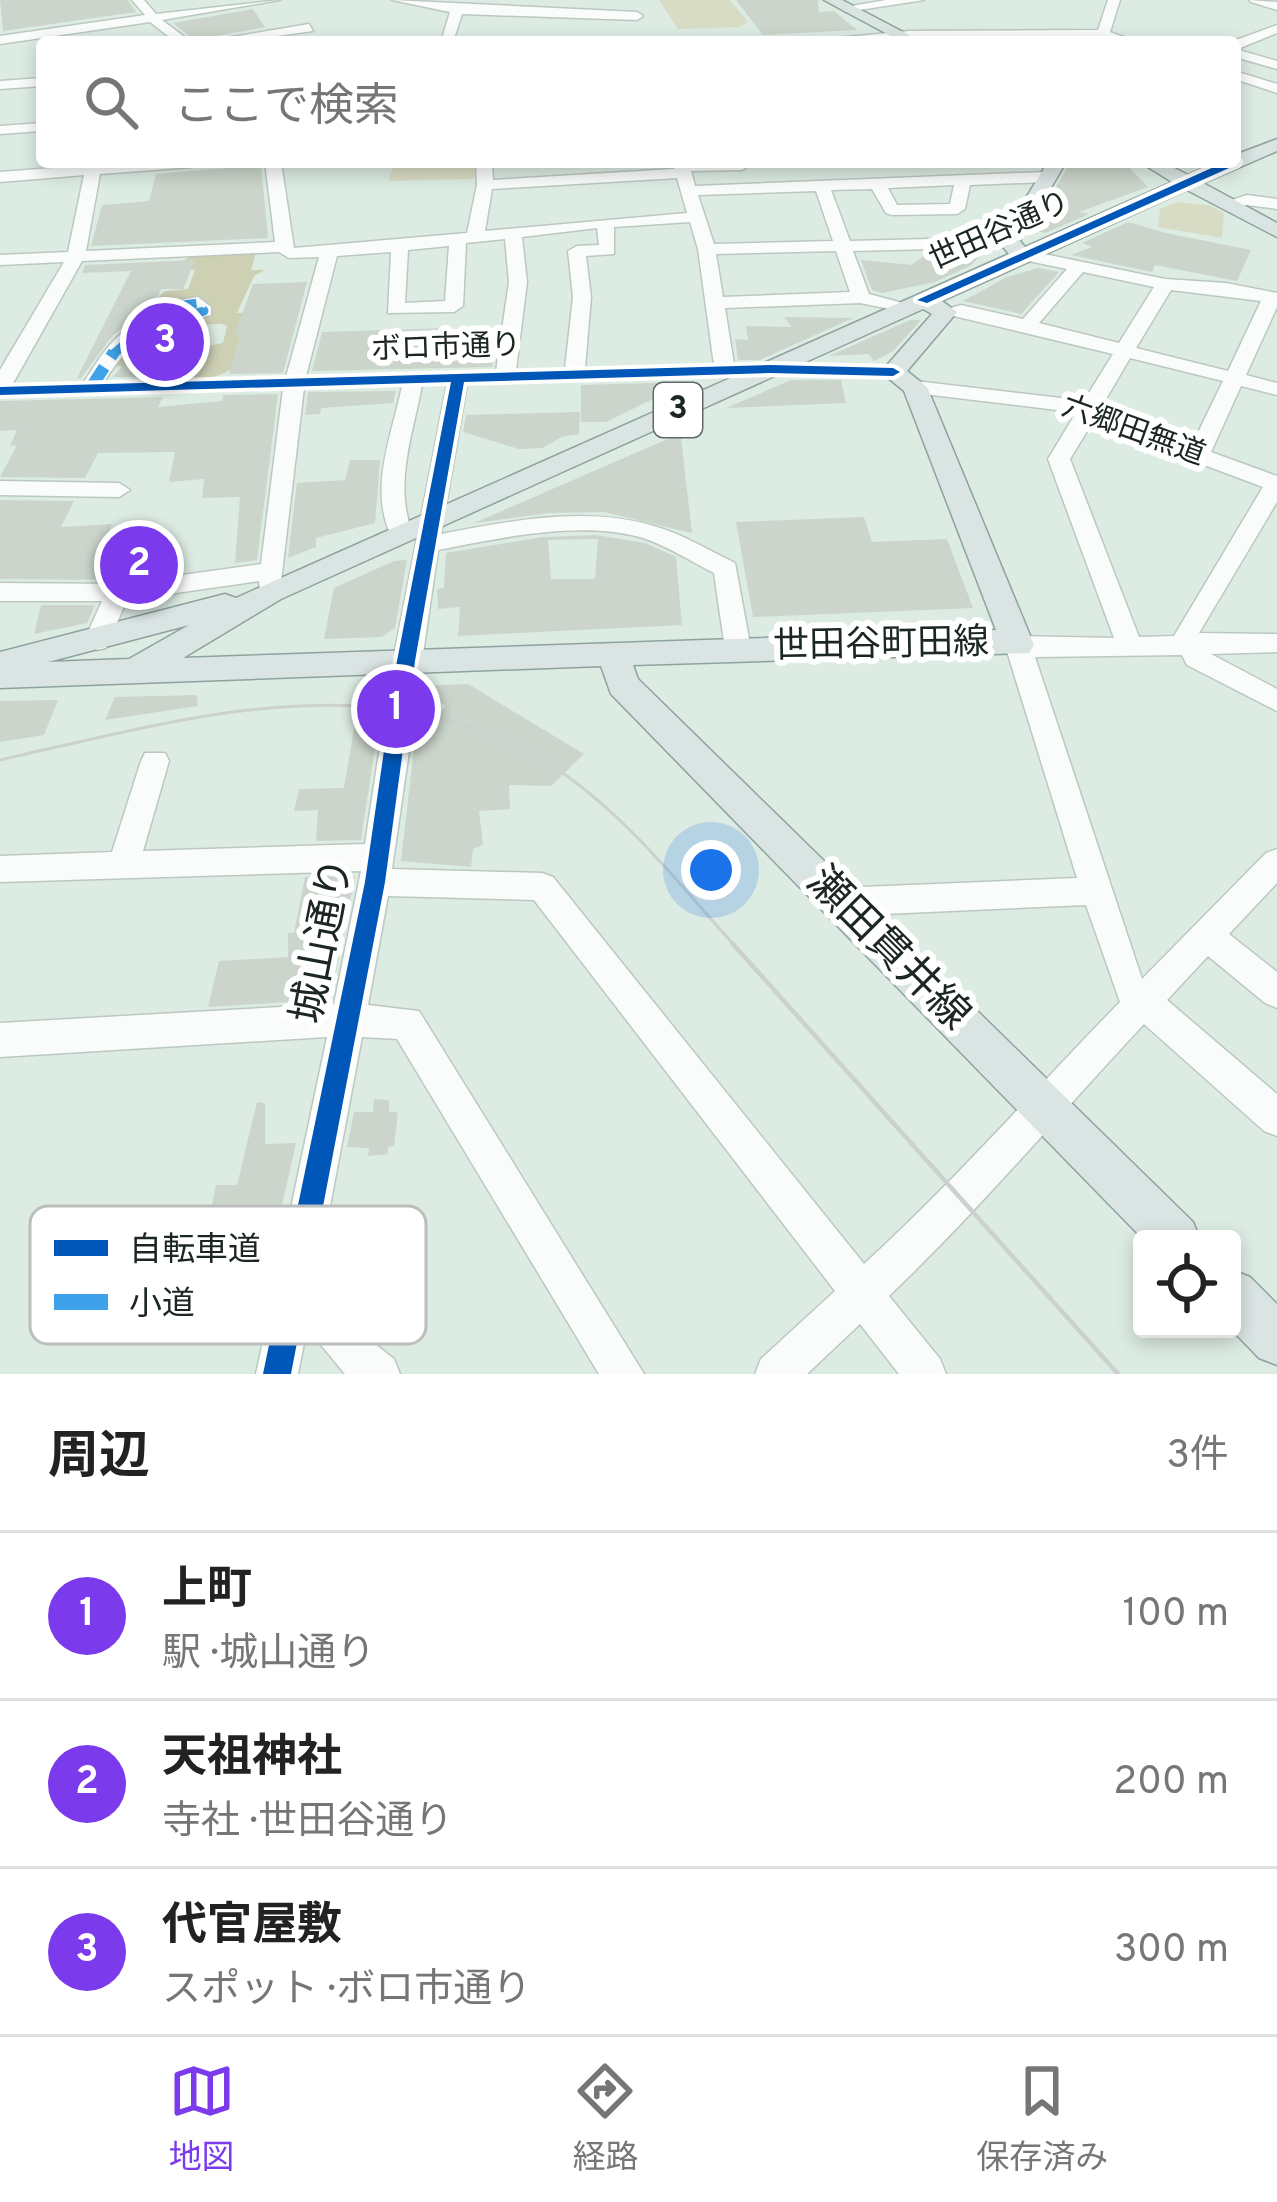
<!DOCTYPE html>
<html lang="ja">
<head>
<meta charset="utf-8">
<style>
	body { margin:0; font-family:Overpass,"Noto Sans JP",sans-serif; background:#f6f6f6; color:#222 }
	.controls { position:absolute; right:36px; bottom:36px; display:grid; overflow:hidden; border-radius:12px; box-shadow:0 6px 18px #0003 }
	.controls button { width:108px; height:108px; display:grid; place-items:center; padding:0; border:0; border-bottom:3px solid #e0e0e0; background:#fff; color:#222; font:60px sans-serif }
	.you { position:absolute; left:711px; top:870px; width:42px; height:42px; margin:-30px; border:9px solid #fff; border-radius:50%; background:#1a73e8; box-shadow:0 0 0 18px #1a73e833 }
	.badge { display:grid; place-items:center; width:78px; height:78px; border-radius:50%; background:#7c3aed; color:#fff; font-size:39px; font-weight:700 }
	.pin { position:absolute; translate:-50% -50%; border:6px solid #fff; box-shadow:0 3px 12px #0006 }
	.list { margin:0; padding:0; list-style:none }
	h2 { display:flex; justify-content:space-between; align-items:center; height:156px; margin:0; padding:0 48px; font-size:51px }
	h2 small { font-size:39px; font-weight:400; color:#767676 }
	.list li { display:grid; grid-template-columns:78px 1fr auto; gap:36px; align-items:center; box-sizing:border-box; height:168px; padding:0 48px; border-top:3px solid #e0e0e0 }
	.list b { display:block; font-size:45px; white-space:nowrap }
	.list p { margin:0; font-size:39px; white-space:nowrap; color:#767676 }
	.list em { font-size:39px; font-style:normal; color:#767676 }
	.icon { flex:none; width:66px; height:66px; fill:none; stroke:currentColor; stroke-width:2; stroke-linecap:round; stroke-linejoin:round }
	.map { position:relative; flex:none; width:1277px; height:1374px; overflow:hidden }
	.search { position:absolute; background:#fff; box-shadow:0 6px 18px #0003; left:36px; right:36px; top:36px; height:132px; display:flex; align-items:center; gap:30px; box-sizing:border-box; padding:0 42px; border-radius:12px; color:#767676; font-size:45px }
	.sheet { height:660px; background:#fff }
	nav { display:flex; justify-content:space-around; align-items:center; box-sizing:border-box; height:168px; border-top:3px solid #e0e0e0; background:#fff; font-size:33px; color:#767676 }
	nav a { display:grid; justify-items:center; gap:6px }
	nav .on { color:#7c3aed }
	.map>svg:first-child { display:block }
	.green { fill:#d9dcc4 }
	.forest { fill:#cdd0b3 }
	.building { fill:#cbd5cb; fill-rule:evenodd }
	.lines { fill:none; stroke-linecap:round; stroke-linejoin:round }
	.minor-casing { stroke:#bbc8c1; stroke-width:3 }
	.major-casing { stroke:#8da29e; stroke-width:3 }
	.minor { fill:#fafcfb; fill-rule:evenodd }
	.major { fill:#dae4e3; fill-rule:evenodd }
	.tram-far1 { stroke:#ccd0ce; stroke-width:3 }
	.tram { stroke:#ccd0ce; stroke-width:4.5 }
	.quiet-far1 { stroke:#3da2ea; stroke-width:9; stroke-dasharray:20 9; stroke-linecap:butt }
	.quiet { stroke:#3da2ea; stroke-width:12; stroke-dasharray:26 12; stroke-linecap:butt }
	.cycleway-casing { stroke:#fff; stroke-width:8 }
	.cycleway { fill:#0057b8; fill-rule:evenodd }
	.labels { text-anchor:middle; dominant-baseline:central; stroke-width:12; stroke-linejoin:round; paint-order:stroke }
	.far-street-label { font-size:30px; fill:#1c2721; stroke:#fff }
	.shield { fill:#fff; stroke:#606864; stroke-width:3 }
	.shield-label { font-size:33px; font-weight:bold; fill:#1c2721 }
	.street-label { font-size:36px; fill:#1c2721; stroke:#fff }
	.near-street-label { font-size:42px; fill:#1c2721; stroke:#fff }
	.key { fill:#fff; stroke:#bbbebc; stroke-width:3 }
	.key-label { font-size:33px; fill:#1c2721 }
</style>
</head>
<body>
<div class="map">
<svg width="1277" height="1374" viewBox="0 0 1277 1374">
	<rect width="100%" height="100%" fill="#dcece3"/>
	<path class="green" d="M659 0H730L748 22 739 27 678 29Z
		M395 162H476L474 179 388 181Z
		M1177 202 1208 205 1224 213 1222 238 1158 227 1160 209Z"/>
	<path class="forest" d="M257 249 251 270H265L254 276 237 313 279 312C232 385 225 379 142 382L136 368 110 365 123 349 137 360 223 343 227 326 222 324 153 326V313L140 317 139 326 117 342 116 338 165 291 188 289 195 270 176 267 195 252Z"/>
	<path class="building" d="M0 0H128L136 12 3 31Z
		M736 0H818L819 12 834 11 857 30 763 35Z
		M253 9 265 27 194 40 173 23Z
		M1070 162H1124L1148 187 1079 212 1089 214 1045 233 1032 230Z
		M261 165 268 238 91 246 102 205 149 201 156 174Z
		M1128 222 1166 233 1251 250 1237 281 1155 265 1152 272 1071 255 1092 247 1082 243Z
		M984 252 970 266 935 282 882 293 872 290 861 260 912 265 926 254Z
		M195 260 183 289H161L153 307 113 335 81 378H77L131 271 82 273 85 265Z
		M1038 268 1059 272 1021 314 963 301 1007 277Z
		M307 282 283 373 229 374 240 335H234L253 284Z
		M784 317 853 318 760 360H738L735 339 748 340 746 326 792 327Z
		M910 320H921L893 351 874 361 869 354 829 356Z
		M180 327 202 328 190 348 150 349 140 377H113L139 347Z
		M451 328 453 348 495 347 492 367 312 371 322 332Z
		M791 380H841L846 403 726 408Z
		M688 382 606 422H581V385Z
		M396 391 393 403 321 408 320 414 305 415 308 392Z
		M278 394 257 560 235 563 240 497 202 498 204 479 169 482 175 452 98 453 85 478 0 477 17 445 10 446 17 430 0 431V401L163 397 158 407 222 401 223 395Z
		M580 412 579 434 564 436 542 448 519 449 463 432 466 415Z
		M670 438H681L692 533 604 512 549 513 474 523Z
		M350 460H380L375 523 316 538V547L288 558 297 483 345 480Z
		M0 500 74 501 61 527 112 524 99 558 160 553 155 574 118 580 0 579Z
		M864 517 872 542 947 539 973 608 753 617 736 522Z
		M596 535 645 543 676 557 682 625 458 636 460 607 438 609 437 589 444 588 446 553 543 537ZM598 539 595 579H551L548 540Z
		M407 560 395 628 382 637 324 639 334 588 394 561Z
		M41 605H95L87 623 34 634Z
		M468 684 584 754 551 786 509 785 510 809 479 811 483 845 473 849 471 867 401 861 414 749 446 705 421 700 423 686Z
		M197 695 198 706 105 720 115 697Z
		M58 700 44 735 0 742V701Z
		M379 722 361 840 316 841 318 810 294 811 299 789 344 788 355 723Z
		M355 876 334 981 322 982 320 1000 208 1007 219 961 288 957V933H294L305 877Z
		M374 1099 389 1100V1112H398L394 1146 388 1147V1154L368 1156 369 1148 347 1147 354 1112H373Z
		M257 1102 265 1103V1144L296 1143 279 1219 209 1220 216 1185H237Z"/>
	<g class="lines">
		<defs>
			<path id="minor" d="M132 0H144L156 14 280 0 162 20 191 42H176L150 22 0 44V36L145 15Z
				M392 0 637 12 643 16 637 20 462 14 453 42H441L450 12Z
				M886 0H924L846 12 840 8Z
				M1108 0H1120L1110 32 1137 42H1095L1096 38 795 42 909 31 1098 30Z
				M1249 0 1277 2V10L1251 2Z
				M309 24 313 31 235 42H202Z
				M1277 25V33L1240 48 1235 49 1231 42Z
				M1235 49 1277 61V69L1235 57Z
				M1235 71 1277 84V93L1235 79Z
				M42 78V86L0 89V81Z
				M42 123V131L0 134V126Z
				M133 162H200L192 167 100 174 86 251 275 242 265 162H281L294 248 467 233 477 185 476 162H492L493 180 674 169 672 162 750 165 742 170 691 171 695 186 1046 172 1054 177 1046 182 970 185 965 209 957 214 892 215 886 213 872 189 831 190 850 241 1009 237 1018 242 1009 247 853 251 869 294 910 305V313L860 303 725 308 734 364 893 366 903 372 900 376 770 375 467 384 441 534C510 521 588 505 657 527 684 535 710 551 735 563L751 649 738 658 725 649 714 573C692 562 669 547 646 539 585 519 500 538 438 550L392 869 542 873 553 877 864 1264C954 1182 1034 1090 1120 1002L1086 905 839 916 828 912 823 902 828 892 839 888 1077 878 1005 645 1018 636 1114 638 1048 459 1074 416 1057 410 915 393 905 387 915 381 1061 398 1082 404 1113 354 937 312 961 305 1023 319 1067 269 1014 258 1011 254 1020 249 1165 279 1226 283 1277 293V307L1246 375 1277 383V395L1241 386 1211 452 1277 476V502L1199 633 1277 634V652L1211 654 1277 689V711L1187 665 1182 655 1035 657 1142 979 1266 853 1277 849V883L1229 934 1277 972V1008L1265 1003 1208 956 1167 1000 1277 1094V1136L1264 1131 1144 1024C1059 1115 979 1210 889 1296L940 1359 946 1374H899L860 1324 807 1374H755L761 1359 835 1291 534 900 388 896 368 1005 419 1011 644 1374H599L397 1039 362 1037 317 1275 366 1337 394 1359 400 1374H345L307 1328 298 1374H256L327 1037 0 1057V1023L334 1004 361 871 0 882V856L112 852 141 761 145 753H165L169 761 143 851 365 844 393 661 447 384 422 385C413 434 393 485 413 534L409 539H393C367 492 392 435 402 386L304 388 279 598H261L259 581 127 600 106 648 97 650 84 641 102 601H0V583L118 584 261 564 283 389 0 397V370L64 262 0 265V255L68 252 84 175 0 182V172ZM677 178 687 213 485 231 492 189ZM954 185 950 204 897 205 888 188ZM816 191 833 241 714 244 698 195ZM690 222 698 249 714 365 585 368 591 297 586 256 614 254V227ZM597 228 599 245 577 246 568 251 573 297 565 369 516 370 527 282 522 237ZM505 239 509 282 496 371 306 376 337 256 391 252 388 313 454 312 463 306 466 243ZM449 246 445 301 405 303 408 250ZM836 251 850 292 723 297 716 254ZM279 252 289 258 319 257 286 377 104 382C131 337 161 326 211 315V307L198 297 162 303C151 319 137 321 122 333 106 346 95 365 84 382L12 385 82 261ZM1083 272 1154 287 1119 343 1039 323ZM1171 290 1261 301 1228 371 1136 348ZM1130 358 1223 381 1192 445 1099 411ZM1092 423 1263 487 1174 636 1139 637 1070 459Z
				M1247 195 1277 199V209L1247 205 1228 209 1220 204Z
				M0 481 119 483 130 490 119 497 0 495Z"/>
			<path id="major" d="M824 0H842L922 42H902Z
				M1277 139V151L1203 183 1277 223V237L1187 190 942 301 957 312 907 371 927 387 1034 645 1029 653 633 665 638 679 1193 1222 1200 1239H1143L611 694 601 666 0 688V652L225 594 236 598 1009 254 999 242 1048 162H1066L1020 241 1025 247 1172 182 1140 162H1163L1188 175 1218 162H1235V155ZM923 309 932 314 881 372 904 391 996 630 183 658 281 599ZM189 625 129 659 48 662Z
				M1232 1270 1250 1277 1277 1304V1365L1259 1358 1231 1329Z"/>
		</defs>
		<use href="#minor" class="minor-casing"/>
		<use href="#major" class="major-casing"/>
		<use href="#minor" class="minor"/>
		<use href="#major" class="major"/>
		<path class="tram-far1" d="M0 760C187 718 395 654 567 776 631 822 682 887 735 946"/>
		<path class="tram" d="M732 943 1118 1374"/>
		<path class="quiet-far1" d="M112 355 147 326 204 311 198 303 169 307 161 319"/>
		<path class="quiet" d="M90 389 114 352"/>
		<defs>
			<path id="cycleway" d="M1235 159 1239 162 1238 164 927 303 917 300 1225 162H1235Z
				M770 365 893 368 900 372 893 376 770 373 464 382 415 661 385 882 291 1374H263L365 882 397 661 451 382 0 395V387Z"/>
		</defs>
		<use href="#cycleway" class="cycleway-casing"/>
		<use href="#cycleway" class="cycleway"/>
	</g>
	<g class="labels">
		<g class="far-street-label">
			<text transform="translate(1000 232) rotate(-24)">世田谷通り</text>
			<text transform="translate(446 349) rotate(-2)">ボロ市通り</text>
			<text transform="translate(1133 432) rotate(20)">六郷田無道</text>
		</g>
		<rect class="shield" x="654" y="383" width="48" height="54" rx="9"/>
		<g class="shield-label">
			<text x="678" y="410">3</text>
		</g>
		<g class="street-label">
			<text transform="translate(881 646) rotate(-1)">世田谷町田線</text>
		</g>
		<g class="near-street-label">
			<text transform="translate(325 941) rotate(-79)">城山通り</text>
			<text transform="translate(887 950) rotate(45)">瀬田貫井線</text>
		</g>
	</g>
	<rect x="30" y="1206" width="396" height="138" rx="18" class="key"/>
	<rect x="54" y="1240" width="54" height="16" fill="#0057b8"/>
	<rect x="54" y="1294" width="54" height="16" fill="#3da2ea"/>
	<g class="key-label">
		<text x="129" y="1260">自転車道</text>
		<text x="129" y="1314">小道</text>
	</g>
</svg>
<div class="controls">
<button><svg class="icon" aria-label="locate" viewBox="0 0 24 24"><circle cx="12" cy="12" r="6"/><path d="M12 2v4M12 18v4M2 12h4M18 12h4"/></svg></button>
</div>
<div class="you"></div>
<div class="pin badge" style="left:396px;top:709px">1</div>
<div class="pin badge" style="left:139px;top:565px">2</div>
<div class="pin badge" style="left:165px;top:342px">3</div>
<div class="search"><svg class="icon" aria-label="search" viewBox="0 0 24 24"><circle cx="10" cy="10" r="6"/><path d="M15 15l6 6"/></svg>ここで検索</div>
</div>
<section class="sheet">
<h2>周辺<small>3件</small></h2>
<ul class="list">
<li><span class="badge">1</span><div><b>上町</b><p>駅 · 城山通り</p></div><em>100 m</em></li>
<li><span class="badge">2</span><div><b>天祖神社</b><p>寺社 · 世田谷通り</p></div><em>200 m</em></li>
<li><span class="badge">3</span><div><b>代官屋敷</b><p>スポット · ボロ市通り</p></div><em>300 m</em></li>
</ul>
</section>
<nav>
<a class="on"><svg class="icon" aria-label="map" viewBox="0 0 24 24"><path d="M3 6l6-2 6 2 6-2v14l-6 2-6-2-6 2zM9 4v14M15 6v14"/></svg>地図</a>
<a><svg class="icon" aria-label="directions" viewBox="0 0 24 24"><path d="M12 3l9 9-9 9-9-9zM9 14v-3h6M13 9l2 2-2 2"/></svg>経路</a>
<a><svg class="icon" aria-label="saved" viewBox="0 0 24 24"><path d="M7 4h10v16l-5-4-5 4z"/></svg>保存済み</a>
</nav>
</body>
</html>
